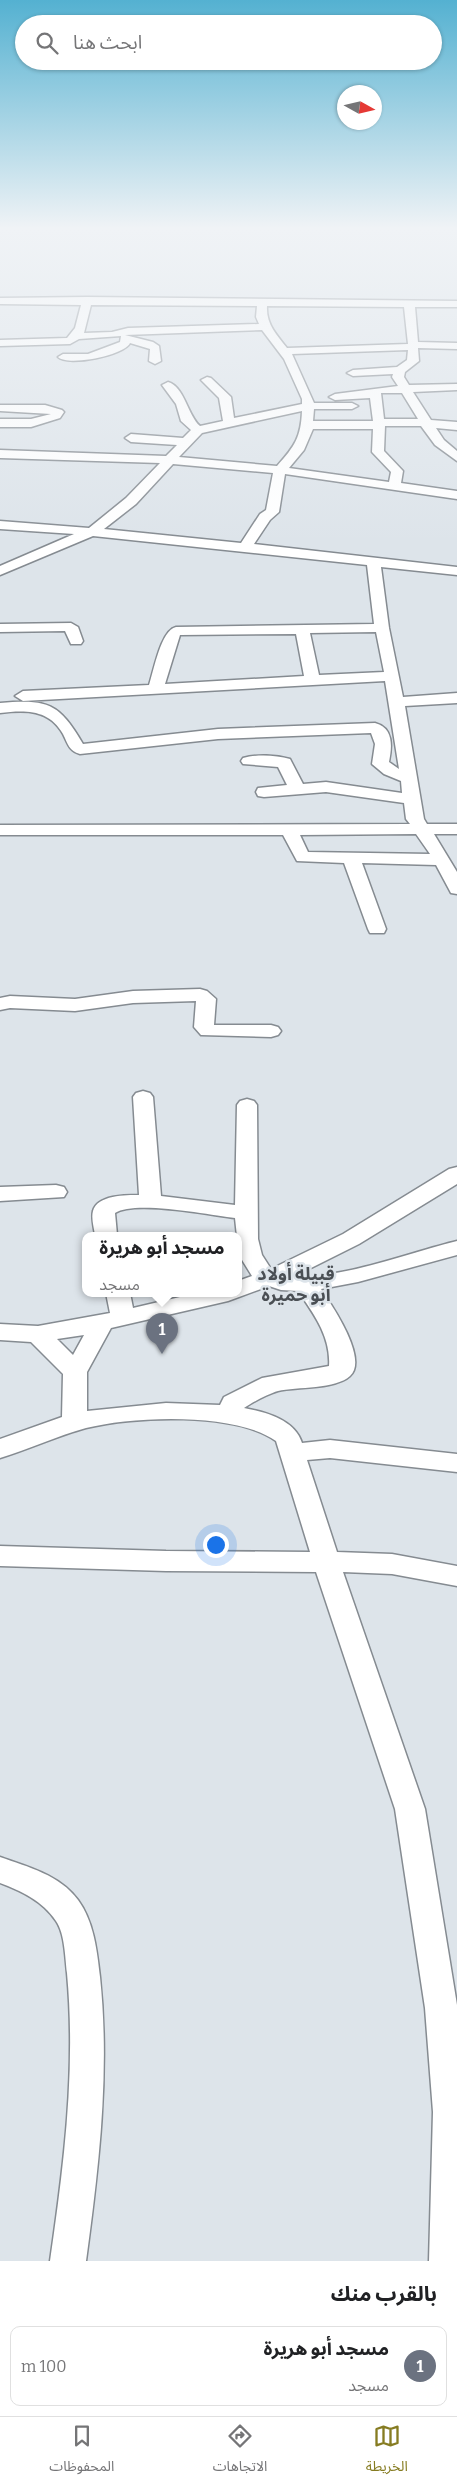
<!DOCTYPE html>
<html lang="ar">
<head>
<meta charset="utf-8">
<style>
	body { margin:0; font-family:Bitter,"Noto Sans Arabic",serif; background:#f2f2f2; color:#202124; direction:rtl }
	.compass { position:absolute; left:337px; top:85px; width:45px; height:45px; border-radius:50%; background:#fff; box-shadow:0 1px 4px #0004; rotate:98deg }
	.you { position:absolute; left:215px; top:1544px; width:18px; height:18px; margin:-12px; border:4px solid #fff; border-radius:50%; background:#1a73e8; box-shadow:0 0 0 8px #1a73e833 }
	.badge { display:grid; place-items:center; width:32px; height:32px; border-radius:50%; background:#867c22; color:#fff; font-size:16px; font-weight:700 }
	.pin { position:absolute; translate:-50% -41px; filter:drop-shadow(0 1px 2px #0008) }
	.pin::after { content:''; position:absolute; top:26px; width:18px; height:15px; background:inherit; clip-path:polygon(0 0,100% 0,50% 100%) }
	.popup { position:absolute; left:82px; top:1232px; width:160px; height:65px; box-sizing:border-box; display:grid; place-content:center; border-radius:10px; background:#fff; filter:drop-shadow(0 1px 4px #0005); font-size:16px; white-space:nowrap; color:#757577 }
	.popup b { font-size:19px; color:#202124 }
	.popup::after { content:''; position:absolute; left:50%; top:100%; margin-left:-10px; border:10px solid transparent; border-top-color:#fff }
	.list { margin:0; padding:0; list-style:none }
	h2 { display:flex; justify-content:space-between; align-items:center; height:65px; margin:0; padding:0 20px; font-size:21px }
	h2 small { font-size:16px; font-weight:400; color:#757577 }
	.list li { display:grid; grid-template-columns:32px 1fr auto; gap:15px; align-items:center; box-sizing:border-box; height:80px; margin:0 10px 10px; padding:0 10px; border:1px solid #e0e0e0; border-radius:10px }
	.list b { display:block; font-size:19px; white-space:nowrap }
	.list p { margin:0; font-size:16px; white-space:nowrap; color:#757577 }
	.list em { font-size:16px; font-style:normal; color:#757577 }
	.icon { flex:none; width:28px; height:28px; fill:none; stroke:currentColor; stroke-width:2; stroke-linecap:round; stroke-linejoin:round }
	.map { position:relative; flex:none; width:457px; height:2261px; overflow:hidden; direction:ltr }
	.search { position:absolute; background:#fff; box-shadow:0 1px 4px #0004; left:15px; right:15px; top:15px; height:55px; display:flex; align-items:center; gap:12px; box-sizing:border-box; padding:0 18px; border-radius:28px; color:#757577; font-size:19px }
	.sheet { height:155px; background:#fff }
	nav { display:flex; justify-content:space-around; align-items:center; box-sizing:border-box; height:70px; border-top:1px solid #e0e0e0; background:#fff; font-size:14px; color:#757577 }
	nav a { display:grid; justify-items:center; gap:2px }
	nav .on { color:#867c22 }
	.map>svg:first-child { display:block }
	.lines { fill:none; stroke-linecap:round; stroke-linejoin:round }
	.minor-casing { stroke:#858b91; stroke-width:3 }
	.minor { fill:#fff; fill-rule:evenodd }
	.labels { text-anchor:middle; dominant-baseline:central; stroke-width:5; stroke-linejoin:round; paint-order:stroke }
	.district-label { font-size:18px; font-weight:bold; fill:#4a4f54; stroke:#dde4ea }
</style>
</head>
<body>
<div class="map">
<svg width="457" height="2261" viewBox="0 0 457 2261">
	<rect width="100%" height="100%" fill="#dde4ea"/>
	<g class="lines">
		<defs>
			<path id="minor" d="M87 297 457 301V307H415L418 342 457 343V349L418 348 419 361 405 372 404 377 409 385 457 384V390L413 392 431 420 457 422V430L436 428 444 440 457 451V461L435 445 421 426H385L384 451 403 471 401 483 457 491V499L285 474 279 512 270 520 254 544 457 567V575L381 567 389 628 403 697 457 693V703L405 706 424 819 427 824H457V834H434L457 872V894L451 893 436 865 362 863 386 929 384 933H370L368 929 344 863 297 861 283 835H0V825L410 824 406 819 404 803 326 792 264 797 258 796 256 792 258 788 287 785 278 767 243 764 241 761 243 758C257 754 276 755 290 759L303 784 326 782 402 793 401 781 384 774 372 764 375 744 371 733 218 739 80 754C69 751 68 744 63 734 49 709 25 710 0 713V703C48 699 59 703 83 744L218 729 375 723C394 728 392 747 389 762L399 769 385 681 23 701 15 696 23 691 149 685C154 670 161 630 176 627L374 624 367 565 93 536 0 575V566L74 534 0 529V521L89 528 126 498 160 463 0 458V450L166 456 177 445 131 442 125 438 131 434 183 438 191 430 181 421 176 404 162 385 168 382C184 386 188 416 200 426L223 421 219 398 201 380 207 377 211 378 231 397 234 418 302 404V399L284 359 262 330 125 335 153 342 159 346 161 361 155 364 149 361 150 349 130 343C125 355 68 367 58 357L63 354H88L120 342 121 336 79 339 70 344 0 346V340L67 338 75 328 81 305 0 304V298ZM91 305 257 306 256 317 259 324 128 328 112 332 84 333ZM267 306 404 307 408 344 287 348C276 334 266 324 267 306ZM408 350 407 360 397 367 353 370 347 373 353 376 393 374 392 377 398 386 335 394 329 397 335 400 370 398 373 421H313L314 409H352L358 406 352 403H314L292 354ZM381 393H402L418 419H384ZM302 411C301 437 295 446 277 466L179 457 202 433ZM313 429H373L372 452 391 472 389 482 289 468 304 450ZM173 464 273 473 266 510 260 514 241 543 104 529 136 504ZM376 632 384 672 319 675 310 633ZM296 634 304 676 165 684 180 635ZM416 834 430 854 308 852 300 835Z
				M0 405H45L62 410 64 412 60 418 31 427H0V419H31L51 414 0 411Z
				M71 623 78 627 83 641 81 644H71L65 631 0 632V624Z
				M200 989 207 991 216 999 214 1025H271L278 1027 281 1031 278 1035 271 1037 201 1035 194 1027 196 1001 133 1003 75 1011 10 1008 0 1010V998L10 996 75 999 133 991Z
				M143 1091 150 1093 153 1097 161 1196 235 1205 237 1105 240 1101 247 1099 254 1101 257 1105 258 1239 262 1255 271 1269 343 1234 449 1169 457 1167V1184L359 1244 295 1276C347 1278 407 1253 457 1241V1255L358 1282 321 1289C331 1304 369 1359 350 1376 337 1389 296 1387 278 1391 268 1394 253 1402 244 1408 266 1412 295 1420 302 1443L330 1440 457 1454V1472L330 1458 307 1460 337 1552 392 1554 457 1566V1586L392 1574 343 1572 425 1809 457 2005V2261H429L433 2112 425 2008 395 1809 316 1572 166 1571 0 1566V1546L166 1551 310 1552 276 1441C235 1412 134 1416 86 1428 57 1436 29 1449 0 1458V1439L62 1417 63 1374 31 1342 0 1340V1324L38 1326 110 1313 106 1293H130L133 1308 197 1293H238V1281L252 1276 239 1255 235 1218C209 1215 135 1200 115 1213L117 1235H95C94 1228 91 1218 93 1211 97 1195 126 1195 139 1195L133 1097 136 1093ZM269 1286 281 1290 298 1291C314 1314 331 1337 329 1366L262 1378 224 1397 220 1405 166 1403 87 1411V1372L111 1328 228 1301ZM84 1335 73 1355 57 1339Z
				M56 1185 64 1187 67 1192 64 1197 0 1201V1187Z
				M0 1857C28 1867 60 1875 78 1900 94 1922 97 1951 100 1977 110 2072 99 2166 86 2261H50C64 2165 76 2070 67 1973 65 1957 65 1934 56 1921 43 1901 21 1891 0 1883Z"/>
		</defs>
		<use href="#minor" class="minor-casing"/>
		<use href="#minor" class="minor"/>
	</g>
	<linearGradient id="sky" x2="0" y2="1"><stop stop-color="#54b1d1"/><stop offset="0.42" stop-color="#f0f3f6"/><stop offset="1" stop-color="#f0f3f6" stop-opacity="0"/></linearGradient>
	<rect width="457" height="543" fill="url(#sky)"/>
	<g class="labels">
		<g class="district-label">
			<text x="296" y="1274">قبيلة أولاد<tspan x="296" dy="21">أبو حميرة</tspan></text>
		</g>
	</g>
</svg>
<svg class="compass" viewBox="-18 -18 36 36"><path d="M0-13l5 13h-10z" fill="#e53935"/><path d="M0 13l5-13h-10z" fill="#757577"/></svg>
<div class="you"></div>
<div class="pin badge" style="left:162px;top:1354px;background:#6b7280">1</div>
<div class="popup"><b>مسجد أبو هريرة</b>مسجد</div>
<div class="search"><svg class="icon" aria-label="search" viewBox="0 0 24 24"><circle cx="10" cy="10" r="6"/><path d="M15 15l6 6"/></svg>ابحث هنا</div>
</div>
<section class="sheet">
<h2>بالقرب منك<small></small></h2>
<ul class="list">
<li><span class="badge" style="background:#6b7280">1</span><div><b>مسجد أبو هريرة</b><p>مسجد</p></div><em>100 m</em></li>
</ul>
</section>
<nav>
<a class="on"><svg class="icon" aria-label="map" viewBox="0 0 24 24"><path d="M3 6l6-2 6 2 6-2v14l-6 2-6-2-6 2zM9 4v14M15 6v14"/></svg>الخريطة</a>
<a><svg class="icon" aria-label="directions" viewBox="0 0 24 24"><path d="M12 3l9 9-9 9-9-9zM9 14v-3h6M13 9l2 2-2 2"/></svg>الاتجاهات</a>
<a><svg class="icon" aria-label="saved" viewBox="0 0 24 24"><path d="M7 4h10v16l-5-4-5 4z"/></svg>المحفوظات</a>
</nav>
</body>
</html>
